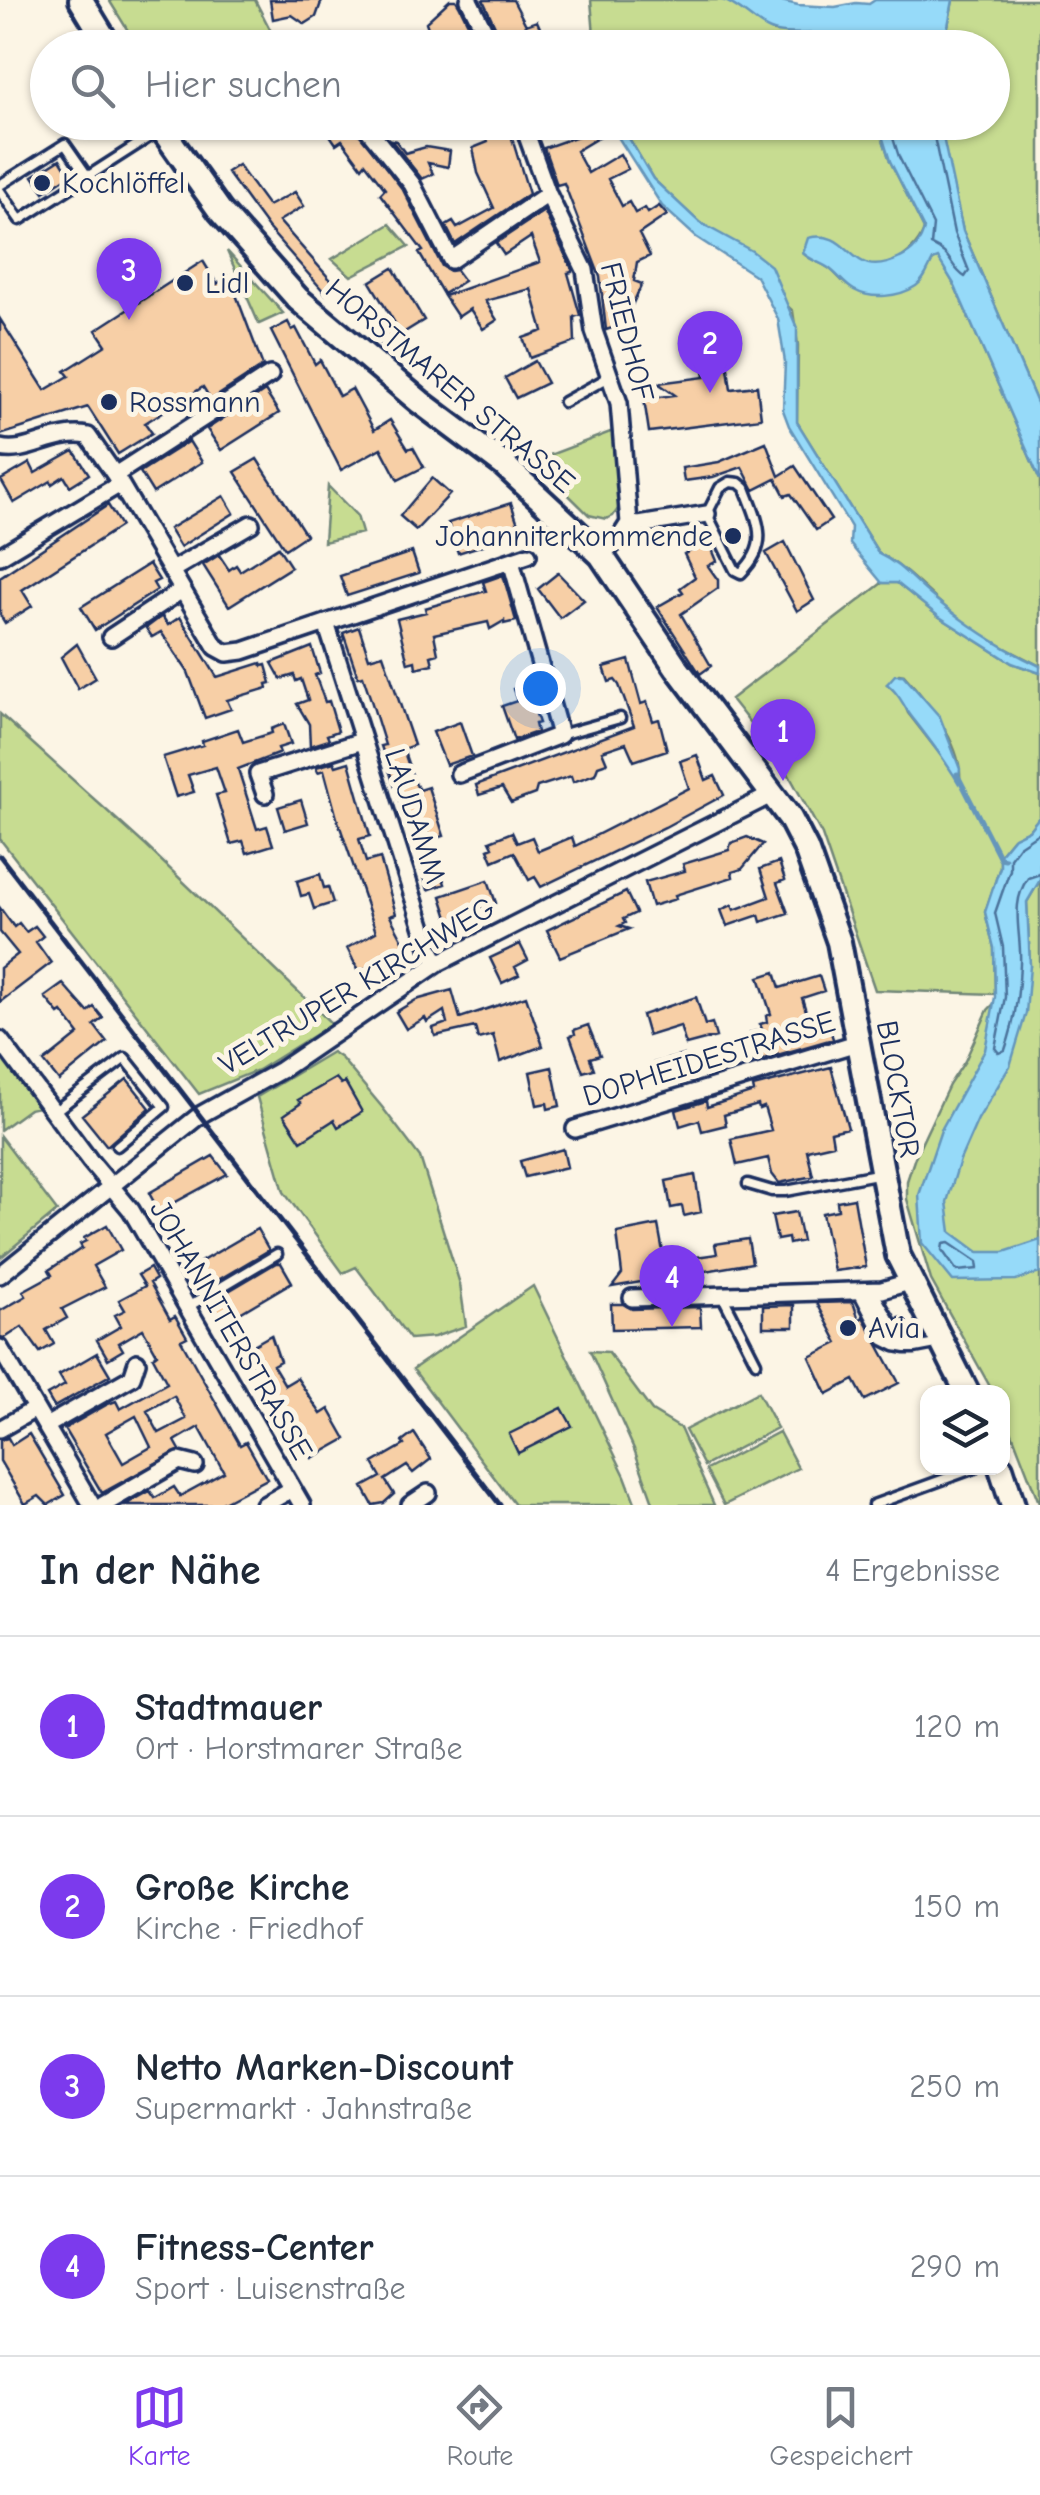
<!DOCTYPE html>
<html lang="de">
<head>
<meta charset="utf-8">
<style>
	body { margin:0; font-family:"Comic Neue",sans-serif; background:#f6f6f7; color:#1f2937 }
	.controls { position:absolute; right:30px; bottom:30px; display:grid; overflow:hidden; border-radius:20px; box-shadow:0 2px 8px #0004 }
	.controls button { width:90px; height:90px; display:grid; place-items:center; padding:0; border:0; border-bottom:2px solid #e0e1e3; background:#fff; color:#1f2937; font:50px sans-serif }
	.you { position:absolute; left:540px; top:688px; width:35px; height:35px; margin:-25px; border:8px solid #fff; border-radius:50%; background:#1a73e8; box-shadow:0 0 0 15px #1a73e833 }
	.badge { display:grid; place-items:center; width:65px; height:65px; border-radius:50%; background:#7c3aed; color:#fff; font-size:32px; font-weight:700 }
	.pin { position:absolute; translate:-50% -82px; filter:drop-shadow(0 2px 5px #0008) }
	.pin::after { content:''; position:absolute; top:52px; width:35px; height:30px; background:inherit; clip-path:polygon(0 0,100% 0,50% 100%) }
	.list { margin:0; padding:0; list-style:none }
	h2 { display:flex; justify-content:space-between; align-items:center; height:130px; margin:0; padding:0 40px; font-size:42px }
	h2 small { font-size:32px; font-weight:400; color:#747a83 }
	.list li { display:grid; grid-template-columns:65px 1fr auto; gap:30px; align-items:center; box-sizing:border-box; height:180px; padding:0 40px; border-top:2px solid #e0e1e3 }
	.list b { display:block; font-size:38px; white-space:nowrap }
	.list p { margin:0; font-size:32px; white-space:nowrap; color:#747a83 }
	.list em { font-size:32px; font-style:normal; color:#747a83 }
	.icon { flex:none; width:55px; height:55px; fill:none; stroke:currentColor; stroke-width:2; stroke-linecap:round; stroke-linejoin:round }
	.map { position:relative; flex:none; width:1040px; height:1505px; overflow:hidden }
	.search { position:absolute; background:#fff; box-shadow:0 2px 8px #0004; left:30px; right:30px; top:30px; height:110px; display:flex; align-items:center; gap:25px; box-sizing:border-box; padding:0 35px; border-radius:55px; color:#747a83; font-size:38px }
	.sheet { height:850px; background:#fff }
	nav { display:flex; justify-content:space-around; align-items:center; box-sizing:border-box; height:140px; border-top:2px solid #e0e1e3; background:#fff; font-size:28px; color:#747a83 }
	nav a { display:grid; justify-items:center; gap:5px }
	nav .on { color:#7c3aed }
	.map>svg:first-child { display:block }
	.green { fill:#c7dc91; stroke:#718678; stroke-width:2.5; fill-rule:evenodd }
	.water { fill:#96daf9; stroke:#6596bb; stroke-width:2.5 }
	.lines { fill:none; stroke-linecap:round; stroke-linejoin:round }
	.shore { stroke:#4c739c; stroke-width:2.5 }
	.stream { stroke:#6596bb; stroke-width:5 }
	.building { fill:#f7cfa6; stroke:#1b2f5e; stroke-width:2.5; fill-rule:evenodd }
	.service-casing { stroke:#1b2f5e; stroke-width:15 }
	.minor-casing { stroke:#1b2f5e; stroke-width:22 }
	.secondary-casing { stroke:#1b2f5e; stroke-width:30 }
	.service { stroke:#fcf5e5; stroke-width:8 }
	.minor { stroke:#fcf5e5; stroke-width:15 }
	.secondary { stroke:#fcf5e5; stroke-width:22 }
	.rail { stroke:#1b2f5e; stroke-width:5 }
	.poi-dot { fill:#1b2f5e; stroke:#fcf5e5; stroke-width:4 }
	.labels { text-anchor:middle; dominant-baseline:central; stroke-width:10; stroke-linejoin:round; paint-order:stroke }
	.poi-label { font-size:30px; fill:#1b2f5e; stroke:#fcf5e5; text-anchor:start }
	.street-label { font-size:30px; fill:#1b2f5e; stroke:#fcf5e5 }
</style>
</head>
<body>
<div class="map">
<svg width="1040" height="1505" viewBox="0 0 1040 1505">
	<rect width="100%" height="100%" fill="#fcf5e5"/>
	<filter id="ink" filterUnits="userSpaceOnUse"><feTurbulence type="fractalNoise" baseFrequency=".01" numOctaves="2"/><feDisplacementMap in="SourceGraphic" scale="20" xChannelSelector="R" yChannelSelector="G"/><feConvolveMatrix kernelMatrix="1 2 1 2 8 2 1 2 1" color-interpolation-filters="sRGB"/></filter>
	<g filter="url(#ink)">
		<path class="green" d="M109 0H255L278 45 138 47Z
			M591 0H722L732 2 774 32 837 33 850 37 855 47H595Z
			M953 0H1040V410L963 231 940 131V123L992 122V48L944 47Z
			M620 123H878L890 161 924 229C918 250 888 274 865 265 852 260 843 244 824 237L803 253C811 261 821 262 830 269 838 275 844 286 854 289 890 303 916 292 933 260L938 257 954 284 1040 480V666C1012 651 983 638 958 618 934 600 904 565 879 554L797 422 798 345 793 311 653 179Z
			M390 224 409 246 351 276 332 259Z
			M227 251 283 313 259 324Z
			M613 431 623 502 613 516 606 519 589 515 534 461Z
			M328 486 357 516 362 533 324 542Z
			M882 583H897L938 616 1012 663 1040 673V816L1029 830 1013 838 1000 854V867L985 912 994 948 995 994 875 990 822 835 784 766 731 699ZM899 674 904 675C926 699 963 745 960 780L908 713 902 698 887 684Z
			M0 714 146 846 332 1024 258 1070 199 1094 0 839Z
			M1040 880V1505L1003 1410 1002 1392H993L931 1280 907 1199V1181L915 1157 949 1085 965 1061 988 1010 1030 966 1027 902Z
			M332 1052 341 1058 382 1107 420 1157 460 1284 466 1326 434 1337 410 1339 356 1267 343 1273 284 1192 257 1097Z
			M0 1054 39 1107 29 1109 0 1130Z
			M0 1136 57 1211 0 1258Z
			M533 1286 625 1476 636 1505H515L413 1369Z
			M590 1351 608 1352 652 1411 680 1428 714 1505H654L634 1449Z
			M758 1392 777 1428 704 1466 685 1430Z
			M779 1432 798 1468 724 1505 706 1470Z"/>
		<path class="water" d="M722 0H777L798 5 835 7 856 3 869 4 875 0H953L944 47 855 48 850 37C826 29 801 37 777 32 757 28 741 5 722 0Z
			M609 123H620L653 179 699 222 752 251 771 266 797 328V422L879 554C901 564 915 583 934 598 967 625 1001 648 1040 666V673L1012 663 938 616 897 583H882L850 544 851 527 789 426 783 410 785 362 778 319 756 276 696 237 662 206Z
			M878 123H940L963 231 1040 410V480L954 284 938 258 933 260C928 269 925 280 916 286 899 297 872 300 854 290 845 285 839 276 830 269 821 262 811 261 803 253L808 238C854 227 847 284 900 258 913 252 921 243 924 229L890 161Z
			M895 675H903L940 717 960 769 958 782C944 758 928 738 911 716 902 704 900 694 887 684Z
			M1040 816V880L1027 902 1030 966 1026 1013 1010 1066 978 1119 960 1160 947 1202 951 1232 978 1252H1004L1040 1240V1273L1016 1280 953 1281 922 1243 919 1195 941 1130 985 1050 995 997 994 948 985 912 1000 867V854L1014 837 1029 830Z"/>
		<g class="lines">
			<path class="shore" d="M888 122 899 157 933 225 931 245C953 254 950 268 965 277L969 271 954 233 931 122
				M1040 832 1019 846 1010 858V870L995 913 1003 947 1005 997 995 1048 999 1053 1005 1050C1015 1022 1019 993 1020 964 1022 934 1009 904 1028 878L1040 874
				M943 1244 949 1243 977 1262 978 1269 957 1271 942 1250Z"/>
			<path class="stream" d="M957 774 1000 858 1005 859"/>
		</g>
		<path class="building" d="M270 0H322L316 17 305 24 292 15 273 19Z
			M450 0H456L459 5 480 48H399L430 34 426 22Z
			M483 0H513L526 25 537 21 549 48H505Z
			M321 122H351L403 190 442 266 450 271 456 270 464 281 443 294 419 253 423 251 380 194 385 189 365 163 362 167 342 140 336 144Z
			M482 122H507L529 194 455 244 446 226 453 222 457 228 494 208 478 173 473 148 488 142Z
			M595 130 599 137 576 151 588 173 620 154 628 169 608 179 622 206 629 202 635 213 645 208 648 213 659 206 667 215 639 234 650 256 637 262 634 281 642 284 627 316 633 331 622 334 618 326 606 330 600 277 564 183 557 185 544 148Z
			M391 140 396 141 405 153 426 147 450 151 448 167 428 163 433 174 422 179Z
			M60 159 70 175 44 192 33 176Z
			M238 165 268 206 295 192 304 206 279 221 335 285 326 294 268 228 227 172Z
			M544 211 572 269V272L568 273 580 315 574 317 575 342 530 358 523 338 543 331 531 289 485 301 497 320 483 329 470 309 458 317 444 296 540 262 531 237 504 255 496 243Z
			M203 261 217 284 229 276 263 366 211 400 203 387 145 423 152 433 118 454 88 407 0 435V319L45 390 69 376 65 371 106 345 96 330Z
			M393 268 424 320 382 346 378 339 396 325 370 282Z
			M288 322 292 330 296 328 315 364 320 360 339 396 352 389 374 430 390 420 408 449 413 447 424 467 398 480 381 448 341 470 271 331Z
			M535 361 547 383 516 398 505 378Z
			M727 361 731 389 757 386 761 418 649 432 644 399 675 395 658 383 705 377 703 364Z
			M265 391 279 413 221 450 207 429Z
			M189 441 202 462 153 493 140 472Z
			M766 442 779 476 795 466 831 520 816 530 791 494 785 496 776 479 754 490 742 467 713 477 684 481 682 468 719 462Z
			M74 451 89 474 70 486 64 476 52 484 51 481 14 503 1 480 30 463 35 473Z
			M257 459 306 535 285 549 235 472Z
			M432 478 450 494 416 530 400 516Z
			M224 496 234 513 180 547 169 529Z
			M511 503 521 533 458 553 448 523Z
			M108 505 121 526 22 590 32 606 5 623 0 615V577Z
			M709 542 717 561 708 566 718 580V588L681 614 711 666 700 674 657 607 683 592 680 588 695 577 684 554Z
			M785 542 814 600 797 611 766 553Z
			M278 547 291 567 229 606 203 565 219 555 229 570 236 565 240 571Z
			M412 552 419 573 347 596 340 576Z
			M149 564 159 580 153 583 157 590 95 630 81 607Z
			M558 573 584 600 560 618 538 589Z
			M503 575 516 621 504 624V621L490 629 488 622 434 634 438 654 431 656 433 664 416 668 415 661 408 663 397 619 426 612 425 608 486 591 483 582Z
			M162 616 168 625 180 617 217 677 261 663 262 666 266 665 271 683 267 684 268 688 227 700 231 709 205 718 188 672 161 632 152 637 146 628Z
			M359 627 369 658 383 654 414 745 403 749 414 781 419 790 428 787 444 836 430 840 424 824 418 826 416 820 407 823 381 746 385 745 370 697 363 676 358 677 343 633Z
			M77 644 96 678 78 689 61 657Z
			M312 647 320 673 315 675 325 702 329 701 338 731 327 735 329 740 310 746 309 724 297 704 308 700 301 679 296 681 294 675 281 679 272 663Z
			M629 660 641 704 647 702 653 721 659 719 667 750 634 761 626 743 602 751 607 763 598 766 595 774 573 782 571 776 537 787 535 794 511 803 502 788 479 795 476 785 634 726 619 685 615 680 609 682 604 667Z
			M526 684 539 723 535 724 537 732 514 740 502 706 517 701 513 689Z
			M460 722 472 756 446 765 433 732Z
			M284 724 291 744 278 748 280 753 238 769 257 829 267 826 273 845 247 853 243 841 231 844 216 795 225 793 216 767 188 775 194 792 176 797 163 757 203 745 202 741 238 729 243 742 272 733 271 729Z
			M697 755 706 780 715 776 724 795 665 827 541 887 535 877 529 880 514 852 493 861 488 849 493 847 490 841 512 832 517 843 532 837 538 851 572 837 575 846 689 788 680 761Z
			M334 762 336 766 349 762 370 836 359 839 366 862 380 858 396 914 390 916 409 952 394 961 390 954 359 972 347 948 376 932 337 818 324 770 318 772 316 767Z
			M301 800 308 823 285 830 278 807Z
			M747 837 763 844 742 869 732 872 733 877 675 895 676 899 652 906 645 882 685 871 683 864 729 850 731 843Z
			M435 855 445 884 428 890 419 860Z
			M779 862 785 880 777 883 788 913 761 922 759 915 727 926 721 910 732 905 734 910 769 897 760 869Z
			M320 874 324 888 328 887 333 903 314 909 309 894 301 896 297 881Z
			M488 880 496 903 472 912 473 916 450 924 441 896Z
			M626 892 636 913 623 919 625 923 619 926 629 929 560 957 547 930Z
			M0 908 14 927 19 923 26 932 35 926 43 936 36 942 51 963 0 1002V968L18 954 0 932Z
			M520 944 528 960 515 967 519 975 502 983 490 958Z
			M775 972 780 988 819 976 824 991 802 998 812 1031 829 1026 833 1039 742 1065 737 1047 753 1042 750 1033 762 1029 760 1024 767 1022 766 1016 771 1014 759 977Z
			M63 984 88 1012 94 1007 103 1018 94 1025 107 1042 59 1081 44 1062 79 1034 62 1012 59 1014 45 997Z
			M452 990 460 1018 526 996 543 1046 500 1062 493 1035 478 1039 475 1027 435 1036 433 1028 447 1023 444 1011 427 1022 425 1018 406 1029 396 1012 416 1000Z
			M696 997 705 1025 712 1023 716 1037 686 1045 680 1026 648 1036 642 1015Z
			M588 1025 600 1055 590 1058 594 1069 583 1072 570 1036 575 1034 574 1030Z
			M684 1055 690 1076 671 1081 668 1071 657 1074 654 1063Z
			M552 1067 560 1106 548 1109 547 1103 537 1105 530 1072Z
			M831 1067 848 1128 831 1132 833 1144 807 1150 813 1176 779 1183 772 1174 768 1158 737 1165 731 1139 771 1130 764 1107 759 1109 758 1105 724 1115 726 1125 702 1131 699 1120 680 1126 676 1110 706 1101 707 1107 754 1092 753 1087Z
			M336 1078 341 1084 345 1082 362 1112 338 1127 334 1120 301 1141 284 1115 301 1103 298 1100Z
			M127 1079 150 1108 107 1146 82 1115Z
			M563 1149 567 1167 525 1177 520 1161Z
			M213 1156 227 1174 159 1211 149 1193Z
			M695 1175 701 1212 684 1216 682 1206 671 1208 666 1181Z
			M854 1198 866 1267 834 1271 822 1213 838 1210 837 1201Z
			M796 1212 802 1241 789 1244 788 1238 777 1240 772 1216Z
			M107 1225 121 1250 93 1266 105 1287 62 1309 67 1318 46 1330 54 1344 40 1352 22 1327 5 1338 0 1337V1311L26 1296 23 1291 52 1275 49 1270 82 1248 80 1244 86 1241 84 1238Z
			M658 1225 663 1252 680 1249 682 1259 717 1254 715 1244 748 1239 752 1263 612 1287 622 1274 617 1233Z
			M257 1229 269 1250 203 1289 190 1268Z
			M276 1263H281L292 1282 223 1323 210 1302Z
			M150 1268 156 1279 150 1283 170 1319 175 1316 187 1337 181 1340 197 1369 240 1445 246 1442 267 1479 218 1505H125L150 1491 155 1498 174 1487 180 1496 224 1472 199 1427 175 1441 180 1450 102 1493 64 1429 108 1404 116 1401 120 1409 167 1383 153 1357 157 1354 143 1329 119 1343 123 1350 108 1359 97 1340 121 1326 115 1315 125 1310 119 1300 145 1286 138 1275ZM174 1396 186 1419 159 1433 147 1411ZM136 1416 151 1447 123 1463 106 1433Z
			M853 1302 859 1320 863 1317 899 1383 865 1400 854 1380 827 1394 810 1357 838 1343 817 1303Z
			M611 1304H623L632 1309 700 1307 701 1327 612 1329Z
			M794 1305V1327H763V1306Z
			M271 1335 280 1361 273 1365 285 1385 297 1378 321 1414 329 1409 346 1439 312 1458 245 1350Z
			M97 1353 110 1375 54 1407 47 1395 65 1385 59 1375Z
			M562 1408 572 1426 518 1453 509 1434Z
			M414 1433 431 1459 413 1473 407 1466 385 1480 394 1494 384 1503 373 1505 363 1487 381 1477 373 1463 404 1445 402 1442Z
			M29 1434 65 1495 48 1505 39 1496 25 1504 0 1461V1440L8 1438 12 1445Z"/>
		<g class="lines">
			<defs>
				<path id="service" d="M0 185 65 144 88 177
					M0 191 20 220 157 132
					M564 402 611 376
					M730 482 739 483 745 488C758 522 771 544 741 573L735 570 707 514 720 488Z
					M560 735 620 718
					M55 1111 125 1058 164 1107 117 1146
					M748 1184 772 1191H786L877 1174
					M857 1290 883 1340 895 1346
					M864 1290 895 1346 906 1348
					M873 1291 906 1348H915
					M722 1295 756 1362
					M186 1308 277 1254
					M901 1324 915 1348 941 1343
					M873 1505 975 1468"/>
				<path id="minor" d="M469 0 493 48
					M362 122 412 184 451 260 548 194
					M522 122 548 194 585 270 594 331 619 403 629 523 618 540 601 555
					M0 448C28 455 54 430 88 436L115 475 216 647 227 653 243 651 528 555
					M115 475 270 375
					M629 523 639 525 707 514
					M0 556 120 484
					M172 570 251 524
					M326 623 429 947 438 963
					M111 637 182 590
					M459 774 560 735 511 561
					M265 794 258 774 362 741
					M0 1040 90 1161 131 1210 302 1505
					M575 1129 860 1042
					M0 1275 200 1115 281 1070 438 963 773 794
					M632 1298 882 1290 909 1282
					M0 1348 92 1505
					M46 1426 132 1377 137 1362
					M0 1429 35 1409
					M103 1505 179 1461 195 1465
					M264 1505 292 1489
					M410 1505 428 1493"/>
				<path id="secondary" d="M81 0 110 48
					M157 122 220 211 298 299 420 402 504 465 601 555 677 668 790 818 806 849 839 942 898 1255 967 1392
					M1001 1468 1013 1505"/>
			</defs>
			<use href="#service" class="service-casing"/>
			<use href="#minor" class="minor-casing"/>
			<use href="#secondary" class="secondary-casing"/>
			<use href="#service" class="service"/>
			<use href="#minor" class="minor"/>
			<use href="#secondary" class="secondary"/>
			<path class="rail" d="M0 856 500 1505"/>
		</g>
	</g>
	<g class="poi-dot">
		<circle cx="42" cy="183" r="10"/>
		<circle cx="185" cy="283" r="10"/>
		<circle cx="109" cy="402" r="10"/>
		<circle cx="733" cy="536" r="10"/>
		<circle cx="848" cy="1328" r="10"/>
	</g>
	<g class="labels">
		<g class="poi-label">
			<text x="62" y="183">Kochlöffel</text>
			<text x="205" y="283">Lidl</text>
			<text x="129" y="402">Rossmann</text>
			<text x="713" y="536" text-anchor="end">Johanniterkommende</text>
			<text x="868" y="1328">Avia</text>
		</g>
		<g class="street-label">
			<text transform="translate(627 332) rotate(76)">FRIEDHOF</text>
			<text transform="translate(450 386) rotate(40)">HORSTMARER STRASSE</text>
			<text transform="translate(415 816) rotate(72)">LAUDAMM</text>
			<text transform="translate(357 986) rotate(-31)">VELTRUPER KIRCHWEG</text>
			<text transform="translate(709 1059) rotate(-17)">DOPHEIDESTRASSE</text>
			<text transform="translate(898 1089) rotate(80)">BLOCKTOR</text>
			<text transform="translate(231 1330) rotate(60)">JOHANNITERSTRASSE</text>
		</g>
	</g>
</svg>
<div class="controls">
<button><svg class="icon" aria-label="layers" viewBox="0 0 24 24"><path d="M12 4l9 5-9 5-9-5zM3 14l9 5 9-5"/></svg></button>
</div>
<div class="you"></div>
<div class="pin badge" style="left:783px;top:781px">1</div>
<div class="pin badge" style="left:710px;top:393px">2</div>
<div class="pin badge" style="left:129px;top:320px">3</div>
<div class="pin badge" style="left:672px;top:1327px">4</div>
<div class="search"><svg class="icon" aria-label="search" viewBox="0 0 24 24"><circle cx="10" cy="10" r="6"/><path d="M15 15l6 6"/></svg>Hier suchen</div>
</div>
<section class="sheet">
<h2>In der Nähe<small>4 Ergebnisse</small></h2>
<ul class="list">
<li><span class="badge">1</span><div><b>Stadtmauer</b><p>Ort · Horstmarer Straße</p></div><em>120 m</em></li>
<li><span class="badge">2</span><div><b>Große Kirche</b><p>Kirche · Friedhof</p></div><em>150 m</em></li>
<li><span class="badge">3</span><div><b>Netto Marken-Discount</b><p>Supermarkt · Jahnstraße</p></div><em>250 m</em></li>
<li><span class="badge">4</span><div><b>Fitness-Center</b><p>Sport · Luisenstraße</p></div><em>290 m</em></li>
</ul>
</section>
<nav>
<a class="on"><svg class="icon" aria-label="map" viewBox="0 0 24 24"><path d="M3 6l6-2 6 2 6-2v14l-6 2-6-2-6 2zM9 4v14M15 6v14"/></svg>Karte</a>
<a><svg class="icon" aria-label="directions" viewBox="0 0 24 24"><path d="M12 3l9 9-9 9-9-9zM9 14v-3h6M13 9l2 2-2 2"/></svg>Route</a>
<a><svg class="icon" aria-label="saved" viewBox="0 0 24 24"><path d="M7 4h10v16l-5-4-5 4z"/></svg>Gespeichert</a>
</nav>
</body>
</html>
